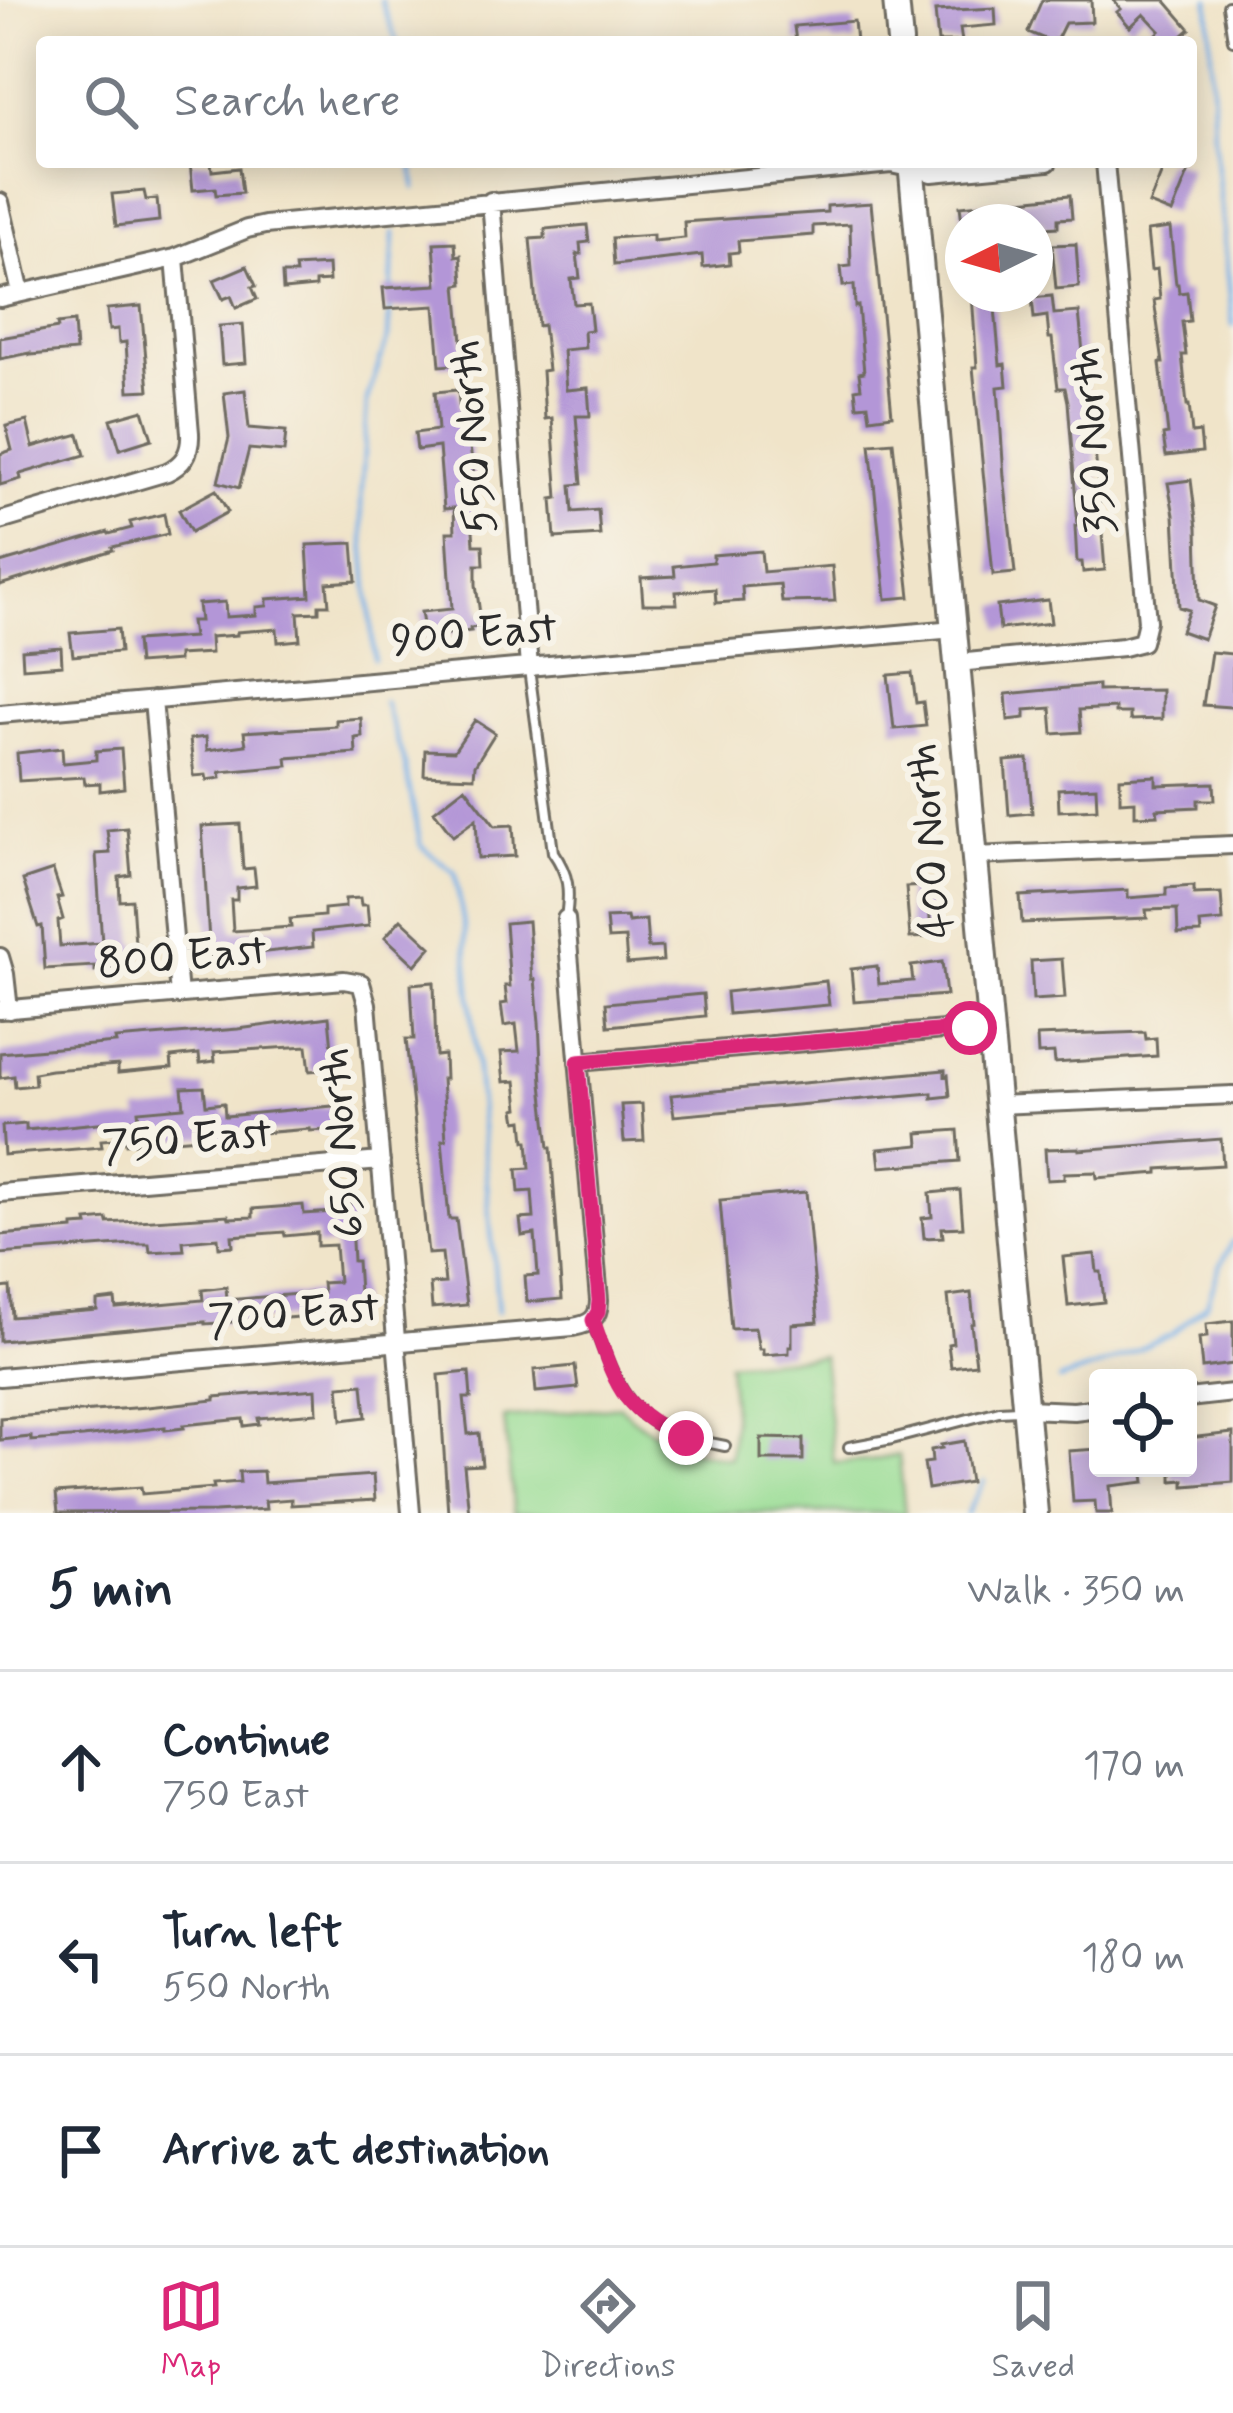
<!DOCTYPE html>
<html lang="en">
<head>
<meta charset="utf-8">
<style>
	body { margin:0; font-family:Mynerve,sans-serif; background:#f6f6f7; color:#1f2937 }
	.controls { position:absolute; right:36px; bottom:36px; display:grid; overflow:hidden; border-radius:12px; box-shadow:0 6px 30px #0003 }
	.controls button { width:108px; height:108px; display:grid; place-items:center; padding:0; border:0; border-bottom:3px solid #e0e1e3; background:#fff; color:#1f2937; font:60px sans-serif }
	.compass { position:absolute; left:945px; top:204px; width:108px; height:108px; border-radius:50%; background:#fff; box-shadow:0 6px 30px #0003; rotate:265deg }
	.stop { position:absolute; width:36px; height:36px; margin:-27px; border:9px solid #db2777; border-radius:50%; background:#fff }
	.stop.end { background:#db2777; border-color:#fff; box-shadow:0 3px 12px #0008 }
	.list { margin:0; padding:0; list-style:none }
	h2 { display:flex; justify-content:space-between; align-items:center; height:156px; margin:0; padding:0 48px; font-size:51px }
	h2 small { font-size:39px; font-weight:400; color:#747a83 }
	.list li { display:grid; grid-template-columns:78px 1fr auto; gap:36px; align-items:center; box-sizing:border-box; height:192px; padding:0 48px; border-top:3px solid #e0e1e3 }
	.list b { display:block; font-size:45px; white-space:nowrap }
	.list p { margin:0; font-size:39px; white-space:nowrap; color:#747a83 }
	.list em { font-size:39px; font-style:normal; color:#747a83 }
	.icon { flex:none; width:66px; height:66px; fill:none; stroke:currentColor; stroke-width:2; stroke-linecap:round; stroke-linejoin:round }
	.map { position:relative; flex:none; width:1233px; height:1513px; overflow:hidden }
	.search { position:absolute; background:#fff; box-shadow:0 6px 30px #0003; left:36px; right:36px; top:36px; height:132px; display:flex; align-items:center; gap:30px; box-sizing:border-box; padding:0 42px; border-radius:12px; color:#747a83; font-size:45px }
	.sheet { height:732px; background:#fff }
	nav { display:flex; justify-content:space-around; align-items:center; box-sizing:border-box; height:168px; border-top:3px solid #e0e1e3; background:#fff; font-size:33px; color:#747a83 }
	nav a { display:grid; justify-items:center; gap:6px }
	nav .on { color:#db2777 }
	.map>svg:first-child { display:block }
	.green { fill:#9add95; stroke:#628460; stroke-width:3 }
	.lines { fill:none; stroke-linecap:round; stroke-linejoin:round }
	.stream { stroke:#78b1e8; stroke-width:4.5 }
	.building { fill:#b396d7 }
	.lane-casing { stroke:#706c62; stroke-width:14 }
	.street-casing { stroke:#706c62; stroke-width:22 }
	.secondary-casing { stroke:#706c62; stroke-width:30 }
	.lane { stroke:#fff; stroke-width:8 }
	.street { stroke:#fff; stroke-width:16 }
	.secondary { stroke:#fff; stroke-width:24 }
	.route { stroke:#db2777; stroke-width:15 }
	.labels { text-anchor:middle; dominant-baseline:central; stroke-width:12; stroke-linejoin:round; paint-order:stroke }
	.street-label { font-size:45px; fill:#2b2b2b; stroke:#f7f3e8 }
</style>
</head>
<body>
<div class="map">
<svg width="1233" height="1513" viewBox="0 0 1233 1513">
	<rect width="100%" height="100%" fill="#f7f3e8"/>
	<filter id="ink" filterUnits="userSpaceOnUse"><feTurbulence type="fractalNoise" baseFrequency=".00833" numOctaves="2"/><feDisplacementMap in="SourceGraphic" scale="24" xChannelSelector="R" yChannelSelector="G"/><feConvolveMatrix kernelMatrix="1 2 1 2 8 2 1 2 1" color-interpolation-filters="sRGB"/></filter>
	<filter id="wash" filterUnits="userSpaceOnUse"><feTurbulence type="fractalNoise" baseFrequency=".004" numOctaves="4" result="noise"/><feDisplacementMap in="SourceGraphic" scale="48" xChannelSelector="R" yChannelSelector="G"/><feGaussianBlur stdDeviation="2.7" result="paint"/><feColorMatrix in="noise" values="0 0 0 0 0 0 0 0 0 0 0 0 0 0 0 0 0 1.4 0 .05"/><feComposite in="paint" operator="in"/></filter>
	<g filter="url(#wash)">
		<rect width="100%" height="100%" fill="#f0e4c9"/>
		<path class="green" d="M823 1356 834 1463 870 1461 899 1455 905 1513H514L504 1418 620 1406C651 1437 687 1453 730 1458L733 1422 728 1363Z"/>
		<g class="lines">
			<path class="stream" d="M381 0 397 42
				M1209 0 1214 137 1233 325
				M413 162 415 188
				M391 293 394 233
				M374 659 361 504 367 400 388 337 390 305
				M384 701 405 765 421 846 455 873 465 932 498 1311
				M1059 1380 1106 1364 1172 1334 1207 1304 1219 1268 1233 1241
				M967 1513 984 1481"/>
		</g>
		<g id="blocks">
			<path class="building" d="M1042 0H1091L1092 22 1065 23 1057 39 1047 40 1028 32Z
				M1113 0H1165L1190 29 1175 42H1148L1160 31 1144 14 1130 27 1117 12 1121 9Z
				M995 8 996 25 960 28 962 42H938L935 11Z
				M854 21 856 42H832V39L796 42 794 26Z
				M211 162 212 171 239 168 242 193 216 195 215 188 193 190 190 163Z
				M1166 162H1175L1190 168 1172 213 1149 204Z
				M144 191 146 200 157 199 159 221 116 226 112 194Z
				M1070 195 1072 218 1058 219V227L1044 228 1043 221 962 222 960 206Z
				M871 203 892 415 870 418 868 405 857 406 855 389 861 388 859 373 864 372 858 306 855 307 854 285 843 286 841 267 851 266 850 224 813 226V235L738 241 739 252 729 253 730 264 703 267 702 255 614 265 612 238 653 235V241L685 238 684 222 827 212V206Z
				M587 225 589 242 580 243 581 254H577L580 278 571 279 574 304 589 303 592 330 584 331 585 348 563 350 566 390 588 388 590 416H576L582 484 571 485 573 512 598 510 600 535 555 538 552 499 558 498 552 418 545 419 542 371 548 370 543 325 538 326 530 239 545 238V229Z
				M1170 228 1176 284H1178L1179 293 1187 292 1190 321 1182 322 1186 355H1182L1187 405H1189L1192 433 1200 432 1202 452 1166 456 1163 435 1168 434 1160 363H1163L1154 300 1160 299 1157 269 1151 270 1147 231Z
				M455 242 456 256 461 255 463 284 457 285 464 364 440 366 435 306 385 309 383 288 437 285 434 243Z
				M1076 244 1079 287 1056 289 1052 245Z
				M328 265 329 281 315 282V287L283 290 282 274H296L295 267Z
				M247 266 256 286 252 287 257 299 236 308 231 296 223 299 214 280Z
				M972 294H990L992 308H995L1000 365 1005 364 1007 386 998 387 1004 477 1015 573 993 575 973 367H977Z
				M1052 296 1054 314 1079 312 1089 413H1092L1105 570 1083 572 1082 562H1077L1075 526H1078L1068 402 1065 388H1058L1052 338H1049L1047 316 1034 318 1032 298Z
				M141 306 149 390 129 391 126 342 119 343 118 329 109 330 107 309Z
				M74 322 76 351 30 355V353L0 359V338L58 328 57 324Z
				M243 324 246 363 222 365 219 326Z
				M245 390 249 428 286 431 284 452 249 449 239 488 218 482 229 438 224 393Z
				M458 390 461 428H467L473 467 477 516H472L474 545H483L484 565H476V585L480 614H485L487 626 470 628 471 631 425 637 421 612 452 609 447 532H455L454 508 444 509 439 447 417 450 415 433 438 430 435 392Z
				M143 410 152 439 120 449 111 419Z
				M27 421 33 447 79 434 85 455 20 474 21 479 0 485V454L12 450 6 426Z
				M893 442 910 597 886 599 870 444Z
				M1191 480 1197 528 1199 600 1215 606 1203 639 1181 631 1189 610 1179 607 1174 515 1168 483Z
				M216 490 228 512 191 532 179 510Z
				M164 514 168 534 112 547 113 550 0 585V563L108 532 109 534 132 528 130 522Z
				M353 543 356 581 327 583 329 605H319V612L298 613 300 640 278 642 277 629 237 632V635L210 637 211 653 178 655V661L138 664 136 641 193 637 191 621H200L198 604 225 602 226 617 256 615V607L267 606V599L310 596 307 545Z
				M761 551 763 572 832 566 835 601 782 602 780 584 742 587 743 601 716 603 715 589 676 592 677 604H643L641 578 675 576 674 566 713 562V555Z
				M1048 600 1051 623 1000 629 997 606Z
				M118 629 120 652 73 656 70 633Z
				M61 647 62 665 23 668 22 650Z
				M1211 652 1233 654V705L1230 707 1203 705Z
				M912 673 916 703 923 702 926 726 894 729 888 675Z
				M1098 685V691L1162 690V719L1130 720V713H1115V708L1079 710 1081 732 1053 734 1051 708 1025 710V718L1008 720 1006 694Z
				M361 718 362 737 355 738 356 753 287 758 288 766 220 772 221 778 207 780 206 775 194 776 190 739 206 737 207 750 246 745 244 732 336 726V720Z
				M475 720 495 733 475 765 474 777 424 775 425 750 454 751Z
				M62 748 63 763 96 760V751L121 749 124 788 100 791V783L85 784 84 777 19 781 17 753Z
				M1028 759 1032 813 1009 815 1005 761Z
				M1156 776V785L1214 783 1215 800H1198V807L1157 809 1158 815 1135 816V801L1120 802V778Z
				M465 787 495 826 513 825 515 856 478 858 476 819 453 836 434 811Z
				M1096 787 1097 809 1059 811 1058 789Z
				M240 824 243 869 254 868 256 886 237 888V900H231L233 931 291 927 290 919 324 916V909L345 907V899L360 898 361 905H367L369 926 312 932 313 947 210 958 202 826Z
				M127 828 131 875 119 877 120 901 132 900 135 944H138L140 968 95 971V966L45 969 42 926 38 927 23 880 53 870 62 897 57 898 63 919 58 921 60 946 102 943 96 854 110 853 107 830Z
				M928 886 931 937 910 938 906 887Z
				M1194 886V894L1221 893 1223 921 1200 923 1201 933 1178 934 1177 909 1146 910 1147 918 1022 923 1020 896 1128 890V898L1166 895V888Z
				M627 917 628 922 646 920 648 948 662 947 663 961 627 964 625 938 608 939 606 918Z
				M401 919 431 947 415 965 385 937Z
				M528 921 532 979H535L539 1022 542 1084 549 1148H551L562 1299 527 1302 525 1276 538 1275 535 1234 522 1236 520 1219 534 1218 532 1191 519 1192 517 1169 530 1168 528 1141H525L523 1120 517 1121 515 1109 519 1108 516 1081 504 1082 501 1052 519 1051 516 1024 504 1026 501 1004 507 1003 505 986H510L505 923Z
				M1062 959 1065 998 1033 1000 1031 961Z
				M942 962 946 995 854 1002 851 969 877 966 879 984 913 981 911 966Z
				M826 981 829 1005 728 1014 726 992Z
				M434 982 436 1056 444 1055 445 1079H442L446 1140H442L449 1219H456L467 1305 432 1308 430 1284 445 1283 442 1253 428 1254 406 1039H414L411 984Z
				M703 994 705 1016 608 1026 606 1003Z
				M329 1017 334 1069 310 1071 307 1046 214 1052 215 1061 200 1063 199 1054 171 1057 172 1068 118 1073V1065L51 1070 34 1073 35 1085 15 1087 14 1076 0 1078V1053L116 1043 115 1039 238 1029Z
				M1145 1032 1146 1039 1156 1038 1157 1056 1055 1063 1054 1053 1038 1054 1037 1036Z
				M945 1070V1076L948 1075 950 1096 932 1098V1093L674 1116 671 1095Z
				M204 1087 206 1105 224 1103 225 1116 344 1105 346 1129 310 1131V1129L126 1144 125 1138 101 1140 102 1147 4 1155 2 1126 26 1124V1130L139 1119 138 1111 184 1107 182 1088Z
				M642 1104 644 1141 624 1142 621 1105Z
				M958 1130 960 1161 880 1167 878 1149 919 1145 918 1133Z
				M1221 1139 1223 1165 1158 1169V1173L1097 1178 1096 1172 1064 1173V1179L1047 1180 1045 1149 1079 1148V1150Z
				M960 1190 963 1227 942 1228 943 1237 924 1238 922 1218 932 1217 930 1193Z
				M806 1192 818 1322 792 1324V1347H789V1353L763 1355V1349H759L755 1328 731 1329 720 1200Z
				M350 1204 353 1261H357L360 1307 312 1311V1316L205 1324V1322L0 1341V1288L10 1287 12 1317 97 1310V1301L115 1299 116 1308 203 1300 202 1290 226 1287 227 1300 323 1292 322 1283 338 1282 335 1245 317 1246V1233L285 1236 284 1232 232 1236 233 1246 219 1247 218 1238 183 1241 184 1250 150 1252 149 1244H133L0 1254V1235L73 1229V1226L88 1225 87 1221 107 1219 108 1223 228 1215 229 1218 253 1217V1209L303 1205 304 1214 333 1212 332 1205Z
				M1095 1254 1097 1272H1101L1104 1302 1068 1306 1063 1257Z
				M971 1293 974 1323 971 1324 976 1364 951 1367 948 1344 953 1343 948 1296Z
				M1233 1321V1364L1202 1368 1199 1338 1207 1337 1206 1324Z
				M575 1366 578 1388 536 1392 534 1370Z
				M469 1372 471 1398H464L468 1434 479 1433 482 1465 464 1466 469 1513H448L439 1375Z
				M363 1384 366 1417 342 1420 339 1386Z
				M316 1389 317 1413 258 1418 259 1424 244 1426 243 1419 183 1425 184 1428 165 1430V1427L83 1437 31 1441V1437L0 1440V1418L147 1407 215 1400V1397Z
				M1233 1433V1482L1184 1486V1480L1172 1481V1468H1188V1438Z
				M761 1438 803 1439V1460H761Z
				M964 1441 970 1482 928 1489 924 1463 932 1462 931 1450 942 1448 941 1445Z
				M1098 1449V1468H1143L1145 1482 1110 1486 1112 1513H1096L1095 1501 1073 1502 1069 1451Z
				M263 1471 264 1483 373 1475 375 1500 291 1505V1499L265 1501 266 1509 215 1512 58 1513 56 1493 141 1487 142 1494 214 1488 213 1484 240 1482 239 1472Z"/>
		</g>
	</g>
	<g filter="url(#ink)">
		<use href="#blocks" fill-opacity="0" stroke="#706c62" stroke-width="3"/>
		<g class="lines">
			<defs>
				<path id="lane" d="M1233 6H1228L1233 40
					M529 669 553 852C569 875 570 890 566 918
					M593 1322C622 1403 635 1429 725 1446
					M849 1447 892 1439 999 1411 1018 1410"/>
				<path id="street" d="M491 201 529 667
					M0 202 21 293
					M0 298 175 258 247 229 265 225 891 164 932 173 1048 162
					M0 521 167 472C184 464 191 452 190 433L175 258
					M957 663 1123 647 1142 642 1147 621 1105 162
					M153 700 179 995
					M0 714 954 629
					M975 856 1233 845
					M0 957 5 974 9 1010
					M0 1010 344 980 361 983 367 1004 411 1513
					M578 1062 990 1026
					M997 1105 1233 1095
					M0 1193 381 1161
					M0 1377 573 1327C590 1324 599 1319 599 1300L566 919
					M1188 1398 1233 1393
					M1026 1409 1074 1411 1098 1408"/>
				<path id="secondary" d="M896 0 900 42
					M911 162 1035 1513"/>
			</defs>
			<use href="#lane" class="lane-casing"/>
			<use href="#street" class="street-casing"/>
			<use href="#secondary" class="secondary-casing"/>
			<use href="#lane" class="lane"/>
			<use href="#street" class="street"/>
			<use href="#secondary" class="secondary"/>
		</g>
	</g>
	<g class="lines" filter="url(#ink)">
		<path class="route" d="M686 1438C620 1412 615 1382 593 1320L598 1312 599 1300 578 1062 970 1028"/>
	</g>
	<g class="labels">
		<g class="street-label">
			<text transform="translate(474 437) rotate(-95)">550 North</text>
			<text transform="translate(1094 441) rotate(-95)">350 North</text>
			<text transform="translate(474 635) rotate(-5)">900 East</text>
			<text transform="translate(931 841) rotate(-95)">400 North</text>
			<text transform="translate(182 958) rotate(-5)">800 East</text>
			<text transform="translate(187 1141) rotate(-5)">750 East</text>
			<text transform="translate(343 1143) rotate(-95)">650 North</text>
			<text transform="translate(294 1315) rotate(-5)">700 East</text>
		</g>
	</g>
</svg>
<div class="controls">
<button><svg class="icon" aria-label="locate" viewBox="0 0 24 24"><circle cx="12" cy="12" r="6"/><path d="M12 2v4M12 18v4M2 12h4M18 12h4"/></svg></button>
</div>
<svg class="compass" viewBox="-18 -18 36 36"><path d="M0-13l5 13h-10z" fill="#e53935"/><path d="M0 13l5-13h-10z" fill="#747a83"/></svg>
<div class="stop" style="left:970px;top:1028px"></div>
<div class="stop end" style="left:686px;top:1438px"></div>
<div class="search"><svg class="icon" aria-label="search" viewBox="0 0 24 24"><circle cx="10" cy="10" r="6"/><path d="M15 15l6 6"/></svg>Search here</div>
</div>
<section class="sheet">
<h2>5 min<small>Walk · 350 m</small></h2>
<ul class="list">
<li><svg class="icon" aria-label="ahead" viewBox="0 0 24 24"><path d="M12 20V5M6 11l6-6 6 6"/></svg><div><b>Continue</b><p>750 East</p></div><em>170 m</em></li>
<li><svg class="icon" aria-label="left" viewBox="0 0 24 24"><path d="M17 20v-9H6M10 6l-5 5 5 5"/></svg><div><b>Turn left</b><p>550 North</p></div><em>180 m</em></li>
<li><svg class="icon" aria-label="arrive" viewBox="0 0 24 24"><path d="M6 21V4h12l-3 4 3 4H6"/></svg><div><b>Arrive at destination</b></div></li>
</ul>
</section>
<nav>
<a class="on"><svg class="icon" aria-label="map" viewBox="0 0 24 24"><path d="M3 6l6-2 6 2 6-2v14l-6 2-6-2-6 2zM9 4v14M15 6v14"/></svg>Map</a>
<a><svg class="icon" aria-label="directions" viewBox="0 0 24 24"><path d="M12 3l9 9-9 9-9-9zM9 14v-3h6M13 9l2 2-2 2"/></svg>Directions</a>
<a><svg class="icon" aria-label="saved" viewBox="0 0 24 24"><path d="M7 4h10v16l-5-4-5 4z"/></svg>Saved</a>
</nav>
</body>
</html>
